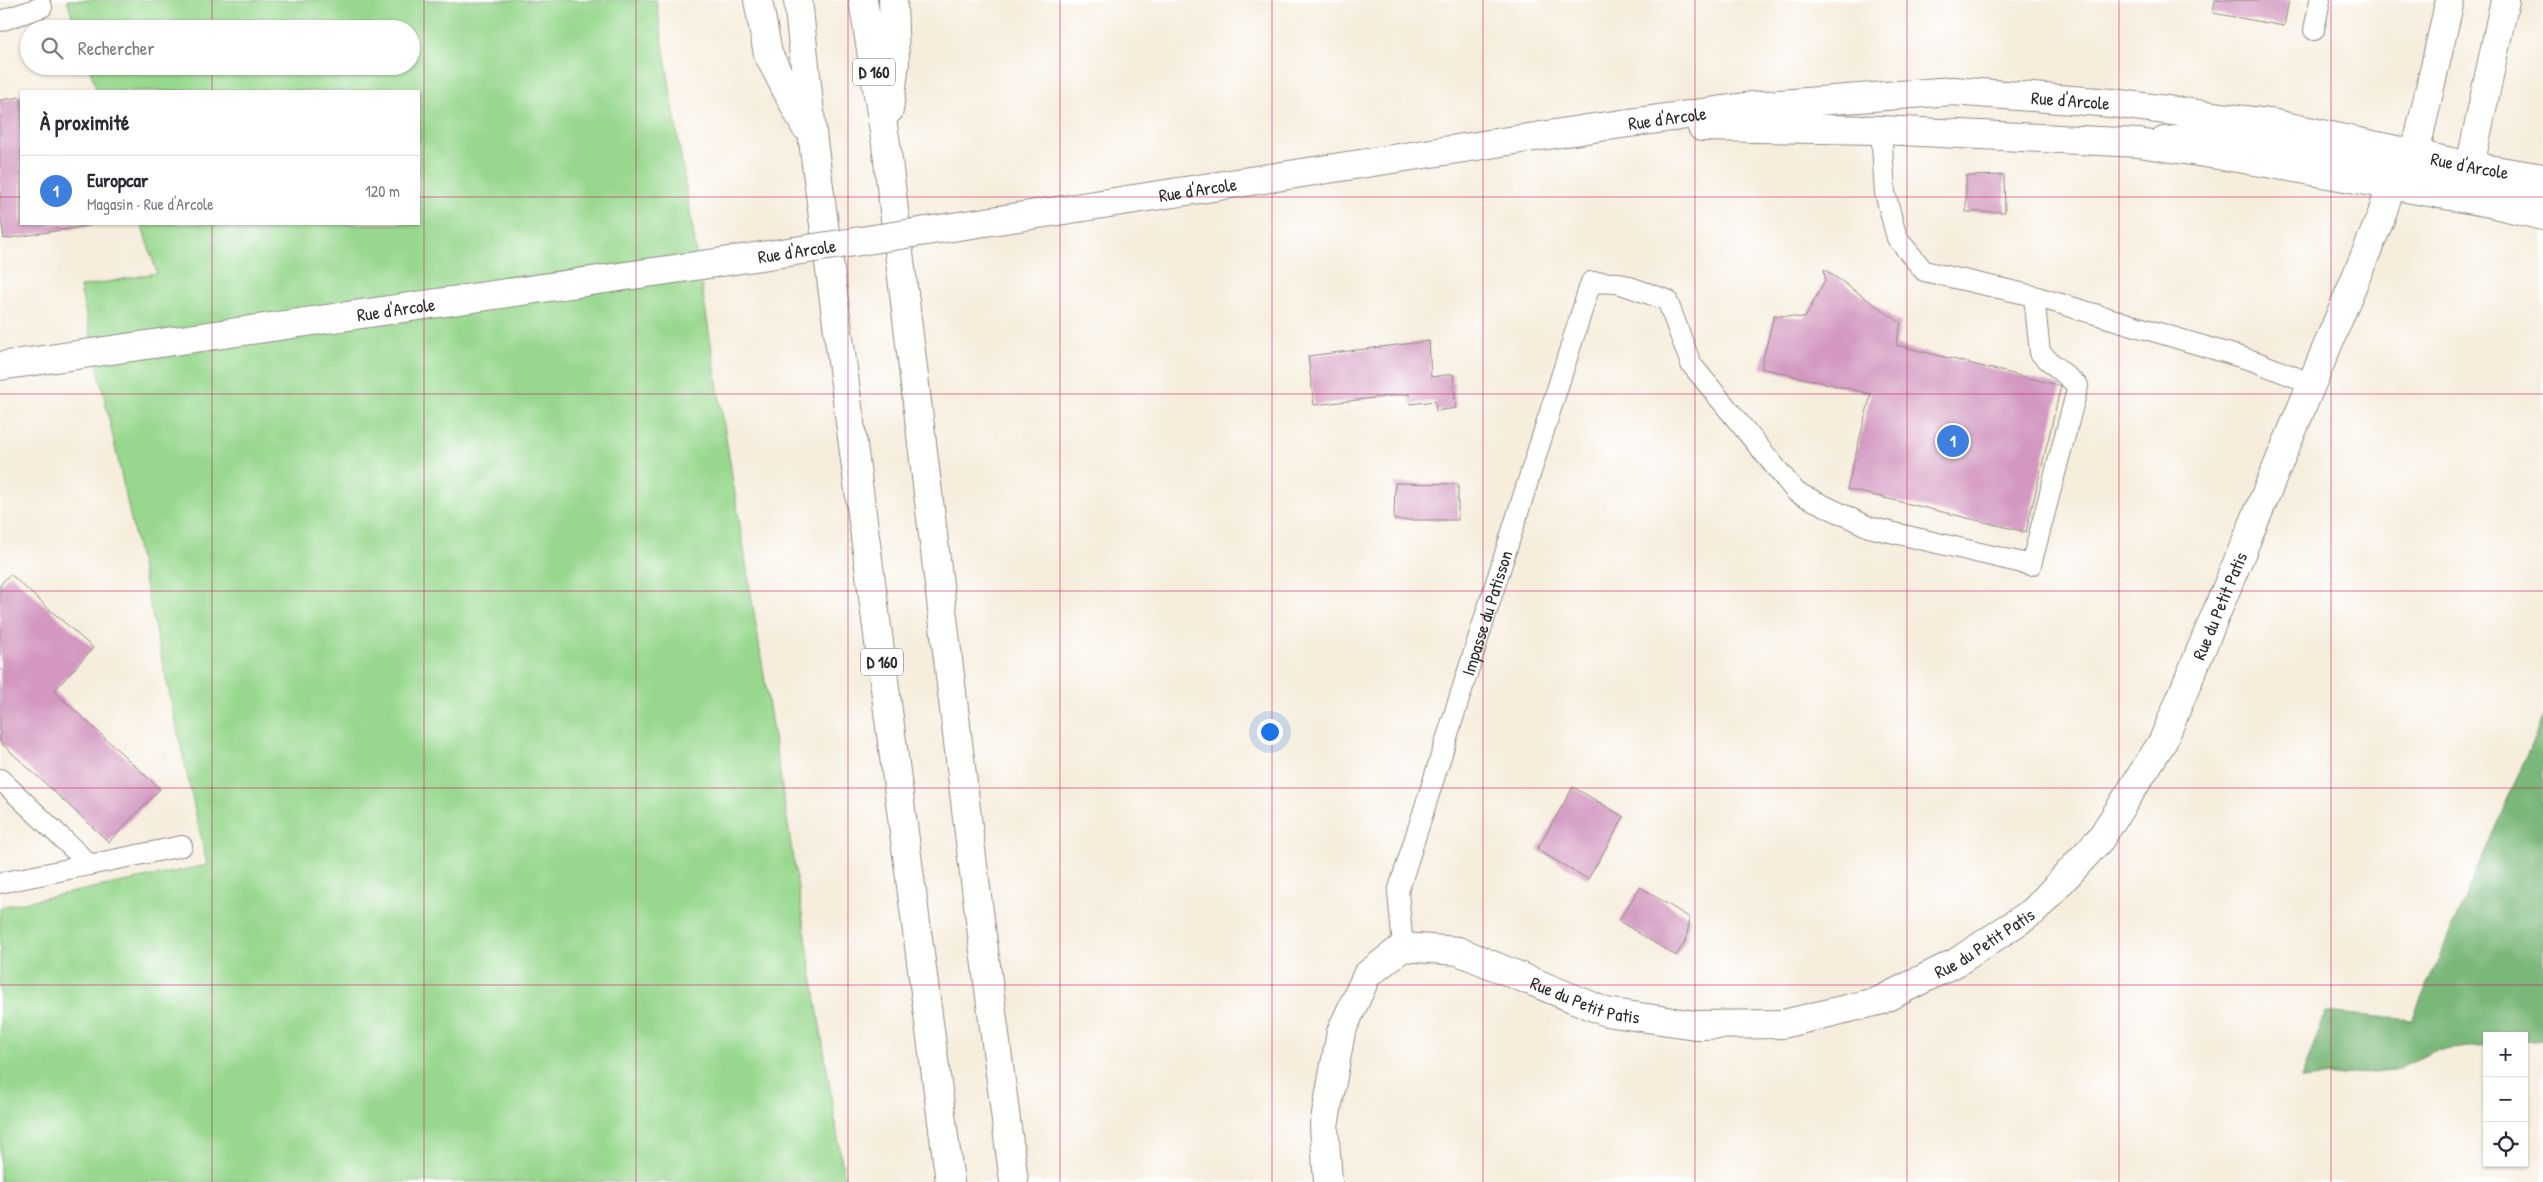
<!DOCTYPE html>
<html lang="fr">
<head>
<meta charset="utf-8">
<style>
	body { margin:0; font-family:"Patrick Hand",sans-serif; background:#f7f7f7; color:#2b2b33 }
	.controls { position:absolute; right:15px; bottom:15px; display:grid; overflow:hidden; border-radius:0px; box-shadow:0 1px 4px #0004 }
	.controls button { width:45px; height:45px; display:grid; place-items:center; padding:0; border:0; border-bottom:1px solid #e1e1e2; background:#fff; color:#2b2b33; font:25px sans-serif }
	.you { position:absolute; left:1269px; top:731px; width:18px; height:18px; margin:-12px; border:4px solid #fff; border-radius:50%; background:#1a73e8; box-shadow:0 0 0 8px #1a73e833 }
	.badge { display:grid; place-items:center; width:32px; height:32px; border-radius:50%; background:#db2777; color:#fff; font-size:16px; font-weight:700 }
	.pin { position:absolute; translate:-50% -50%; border:2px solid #fff; box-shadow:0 1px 5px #0006 }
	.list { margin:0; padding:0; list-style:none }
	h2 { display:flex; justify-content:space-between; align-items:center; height:65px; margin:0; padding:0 20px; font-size:21px }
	h2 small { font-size:16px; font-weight:400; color:#7c7c81 }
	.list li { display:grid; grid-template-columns:32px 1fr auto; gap:15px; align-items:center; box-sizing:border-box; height:70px; padding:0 20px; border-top:1px solid #e1e1e2 }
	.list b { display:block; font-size:19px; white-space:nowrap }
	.list p { margin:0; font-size:16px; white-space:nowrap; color:#7c7c81 }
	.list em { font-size:16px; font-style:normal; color:#7c7c81 }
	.icon { flex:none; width:28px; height:28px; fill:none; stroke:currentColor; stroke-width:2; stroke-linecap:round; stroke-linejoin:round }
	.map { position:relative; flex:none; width:2543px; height:1182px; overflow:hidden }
	.search { position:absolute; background:#fff; box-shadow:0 1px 4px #0004; left:20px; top:20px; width:400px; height:55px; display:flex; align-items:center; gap:12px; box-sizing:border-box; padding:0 18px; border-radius:28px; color:#7c7c81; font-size:19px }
	.panel { position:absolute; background:#fff; box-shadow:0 1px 4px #0004; left:20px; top:90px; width:400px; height:135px; border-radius:0px }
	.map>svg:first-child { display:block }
	.green { fill:#98d88e; stroke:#62825c }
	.forest { fill:#7ab879; stroke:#527252 }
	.building { fill:#d397c0 }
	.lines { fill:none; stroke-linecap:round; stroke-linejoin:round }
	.service-casing { stroke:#908c84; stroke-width:22 }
	.minor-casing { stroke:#908c84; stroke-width:30 }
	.secondary-casing { stroke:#908c84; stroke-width:30 }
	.trunk-casing { stroke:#908c84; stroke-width:30 }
	.service { stroke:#fff; stroke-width:20 }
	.minor { stroke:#fff; stroke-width:28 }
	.secondary { stroke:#fff; stroke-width:28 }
	.trunk { stroke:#fff; stroke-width:28 }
	.secondary-bridge-casing { stroke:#908c84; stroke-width:30; stroke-linecap:butt }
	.secondary-bridge { stroke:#fff; stroke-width:28 }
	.grid { fill:none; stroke:#c2185b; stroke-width:1; stroke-opacity:0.55 }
	.labels { text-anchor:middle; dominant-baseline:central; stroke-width:4.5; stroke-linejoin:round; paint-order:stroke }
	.shield { fill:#fff; stroke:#6b6b6b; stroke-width:1 }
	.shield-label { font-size:16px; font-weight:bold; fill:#2b2b2b }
	.street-label { font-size:18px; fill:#2b2b2b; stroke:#fff }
</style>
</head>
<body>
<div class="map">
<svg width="2543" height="1182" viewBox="0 0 2543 1182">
	<rect width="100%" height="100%" fill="#fff"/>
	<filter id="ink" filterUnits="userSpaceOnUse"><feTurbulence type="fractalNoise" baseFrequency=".02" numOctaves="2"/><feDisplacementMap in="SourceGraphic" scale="10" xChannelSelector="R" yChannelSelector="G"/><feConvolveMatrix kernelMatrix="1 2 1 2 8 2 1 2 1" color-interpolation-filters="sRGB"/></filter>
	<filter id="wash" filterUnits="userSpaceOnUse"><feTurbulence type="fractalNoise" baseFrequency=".0096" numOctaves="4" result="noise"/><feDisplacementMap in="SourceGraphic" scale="20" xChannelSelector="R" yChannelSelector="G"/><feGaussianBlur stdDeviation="1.12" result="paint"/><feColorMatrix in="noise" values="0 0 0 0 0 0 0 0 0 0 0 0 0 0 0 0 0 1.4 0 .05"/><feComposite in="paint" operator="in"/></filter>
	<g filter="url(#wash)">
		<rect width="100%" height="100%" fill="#f6eddc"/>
		<path class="green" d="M67 0H656L845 1182H0V907L207 865 80 287 157 273 141 224H419V91H97L89 66H411V29H76Z"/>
		<path class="forest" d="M2543 717V1039L2524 1041V1036H2487V1045L2435 1051 2393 1070 2301 1079 2325 1012 2412 1020Z"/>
		<g id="blocks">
			<path class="building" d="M2215 0H2289L2284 26 2213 13Z
				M21 97V224L93 225 4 239 0 212V100Z
				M2004 175 2005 212H1966V176Z
				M1824 269 1901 323 1896 345 2061 386 2026 532 1847 489 1871 394 1761 368 1774 315 1805 318 1825 280Z
				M1429 341 1431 377 1453 374 1456 408 1436 411 1435 401 1410 404 1409 394 1314 405 1308 356Z
				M1395 483 1458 484V520H1394Z
				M10 574 93 648 54 691 160 789 109 842 0 742V585Z
				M1573 787 1624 817 1588 879 1537 850Z
				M1640 887 1690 918 1686 940 1676 956 1619 921Z"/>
		</g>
	</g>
	<g filter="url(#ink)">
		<use href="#blocks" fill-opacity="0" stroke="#908c84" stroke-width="1"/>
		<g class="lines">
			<defs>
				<g id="service">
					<path d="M0 21 42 7"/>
					<path d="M2314 30 2320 0"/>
					<path d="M2034 296 2254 361 2310 383"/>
					<path d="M0 779 90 865"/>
					<path d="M0 883 182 846"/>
					<path id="s1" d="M1403 947 1398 892 1591 282 1618 283 1667 300 1691 364 1796 492 1869 527 2031 565 2078 386 2040 353 2034 296 1924 271 1897 238 1885 193 1881 130"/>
				</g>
				<g id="minor">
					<path d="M2164 141 2218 137 2396 169 2470 166 2505 0"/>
					<path d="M2398 168 2415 154 2450 0"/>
					<path d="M2438 184 2467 183 2512 193 2543 191"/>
					<path id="s2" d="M1328 1182 1324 1126 1341 1032 1367 975 1403 947 1458 951 1606 1012 1695 1025 1783 1024 1879 1001 1957 962 2034 911 2101 838 2163 741 2381 217 2396 169"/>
				</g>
				<g id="secondary">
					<path d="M1702 127 1881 130 2139 143 2250 160 2490 203 2543 216"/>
					<path id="s3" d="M1005 219 1593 128 1752 106 1952 91 2112 103 2275 124 2470 166 2543 178"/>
					<path id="s4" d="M0 366 702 265"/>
				</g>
				<path id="trunk" d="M758 0 768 54 805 126
					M798 0 813 141 950 1182
					M863 0 886 144 970 842 1014 1182
					M889 110 895 63 893 0"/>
			</defs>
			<use href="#service" class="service-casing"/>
			<use href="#minor" class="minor-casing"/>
			<use href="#secondary" class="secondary-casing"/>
			<use href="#trunk" class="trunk-casing"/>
			<use href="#service" class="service"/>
			<use href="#minor" class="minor"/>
			<use href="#secondary" class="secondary"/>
			<use href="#trunk" class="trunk"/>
			<defs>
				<g id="secondary-bridge">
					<path id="s5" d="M702 265 1005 219"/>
				</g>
			</defs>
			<use href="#secondary-bridge" class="secondary-bridge-casing"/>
			<use href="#secondary-bridge" class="secondary-bridge"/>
		</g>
	</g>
	<path class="grid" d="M212 0V29M424 0V1182M636 0V1182M848 0V1182M1060 0V1182M1272 0V1182M1483 0V1182M1695 0V1182M1907 0V1182M2119 0V1182M2331 0V1182M212 66V91M0 197H21M419 197H2543M212 224V1182M0 394H2543M0 591H2543M0 788H2543M0 985H2543"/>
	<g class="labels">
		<g class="shield">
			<rect x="853" y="58.5" width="42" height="27" rx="4"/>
			<rect x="861" y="648.5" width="42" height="27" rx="4"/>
		</g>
		<g class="shield-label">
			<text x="874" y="72">D 160</text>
			<text x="882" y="662">D 160</text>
		</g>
		<g class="street-label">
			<text stroke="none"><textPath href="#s3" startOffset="1075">Rue d'Arcole</textPath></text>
			<text stroke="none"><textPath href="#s3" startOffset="670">Rue d'Arcole</textPath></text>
			<text stroke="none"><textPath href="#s3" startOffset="1480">Rue d'Arcole</textPath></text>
			<text stroke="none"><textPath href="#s3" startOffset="195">Rue d'Arcole</textPath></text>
			<text stroke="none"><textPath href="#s5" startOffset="96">Rue d'Arcole</textPath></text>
			<text stroke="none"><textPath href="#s4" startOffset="400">Rue d'Arcole</textPath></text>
			<text stroke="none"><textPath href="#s2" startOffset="1292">Rue du Petit Patis</textPath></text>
			<text stroke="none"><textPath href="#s1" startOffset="348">Impasse du Patisson</textPath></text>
			<text stroke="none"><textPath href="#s2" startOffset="872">Rue du Petit Patis</textPath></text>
			<text stroke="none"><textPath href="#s2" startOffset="452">Rue du Petit Patis</textPath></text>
		</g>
	</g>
</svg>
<div class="controls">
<button>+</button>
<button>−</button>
<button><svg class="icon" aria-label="locate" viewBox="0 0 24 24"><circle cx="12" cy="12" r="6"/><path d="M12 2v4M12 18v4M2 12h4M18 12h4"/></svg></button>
</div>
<div class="you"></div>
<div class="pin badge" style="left:1953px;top:441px;background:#3f7fe0">1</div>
<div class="search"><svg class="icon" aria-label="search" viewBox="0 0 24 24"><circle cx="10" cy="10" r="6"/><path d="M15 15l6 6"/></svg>Rechercher</div>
<section class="panel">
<h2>À proximité<small></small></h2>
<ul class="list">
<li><span class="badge" style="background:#3f7fe0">1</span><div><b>Europcar</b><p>Magasin · Rue d'Arcole</p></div><em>120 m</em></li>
</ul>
</section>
</div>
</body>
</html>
